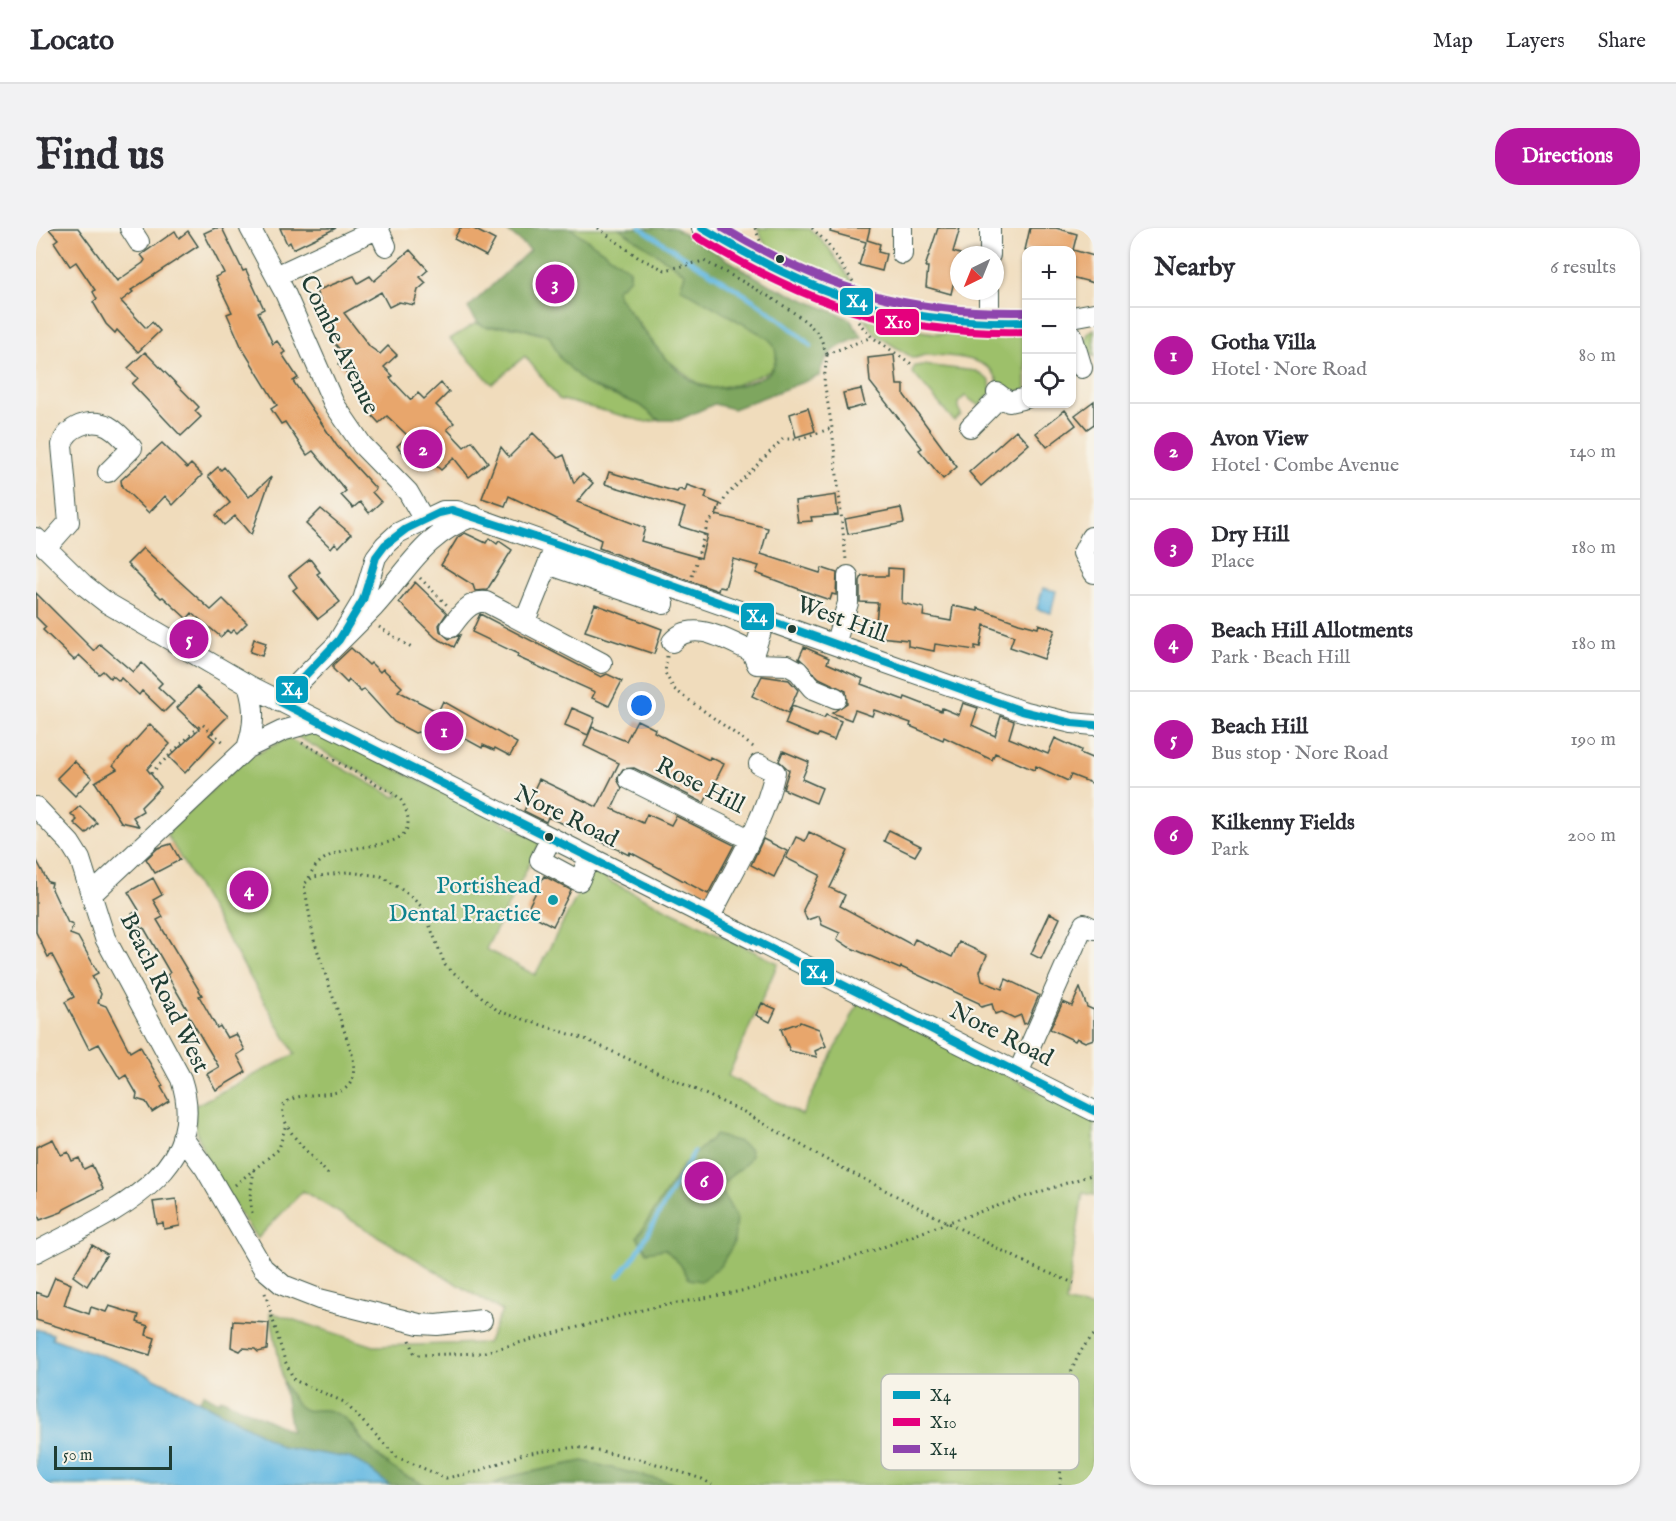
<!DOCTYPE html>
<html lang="en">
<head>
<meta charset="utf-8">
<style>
	body { margin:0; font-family:"IM FELL English",serif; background:#f2f2f3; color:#2b2b33 }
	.controls { position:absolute; right:18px; top:18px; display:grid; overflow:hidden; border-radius:12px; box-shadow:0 2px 4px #0004 }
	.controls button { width:54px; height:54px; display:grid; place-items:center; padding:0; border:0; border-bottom:2px solid #e1e1e2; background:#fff; color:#2b2b33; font:30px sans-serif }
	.compass { position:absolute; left:914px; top:18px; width:54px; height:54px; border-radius:50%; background:#fff; box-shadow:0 2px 4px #0004; rotate:223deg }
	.scale { position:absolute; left:18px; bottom:15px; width:118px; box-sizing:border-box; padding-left:6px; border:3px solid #1f3d34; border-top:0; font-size:16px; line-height:21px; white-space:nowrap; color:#1f3d34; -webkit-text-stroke:4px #f7f3e8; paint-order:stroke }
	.you { position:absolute; left:606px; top:478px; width:21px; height:21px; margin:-15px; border:4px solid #fff; border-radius:50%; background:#1a73e8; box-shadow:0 0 0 9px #1a73e833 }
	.badge { display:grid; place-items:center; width:39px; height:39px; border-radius:50%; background:#b5179e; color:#fff; font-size:20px; font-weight:700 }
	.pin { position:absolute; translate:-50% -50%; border:3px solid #fff; box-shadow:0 2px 6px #0006 }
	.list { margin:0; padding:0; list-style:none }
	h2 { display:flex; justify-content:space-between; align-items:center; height:78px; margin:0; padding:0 24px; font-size:26px }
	h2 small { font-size:20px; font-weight:400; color:#7c7c81 }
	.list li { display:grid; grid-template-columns:39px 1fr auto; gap:18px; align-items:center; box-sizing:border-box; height:96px; padding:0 24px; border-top:2px solid #e1e1e2 }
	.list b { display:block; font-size:22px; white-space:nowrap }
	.list p { margin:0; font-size:20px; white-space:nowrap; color:#7c7c81 }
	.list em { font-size:20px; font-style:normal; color:#7c7c81 }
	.icon { flex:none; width:33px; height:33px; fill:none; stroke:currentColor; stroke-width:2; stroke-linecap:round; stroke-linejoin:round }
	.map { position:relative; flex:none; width:1058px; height:1257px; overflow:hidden; border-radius:24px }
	header { display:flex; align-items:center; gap:36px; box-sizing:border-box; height:84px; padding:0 30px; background:#fff; border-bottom:2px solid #e1e1e2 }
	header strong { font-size:28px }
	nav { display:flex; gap:33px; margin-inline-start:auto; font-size:21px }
	.intro { display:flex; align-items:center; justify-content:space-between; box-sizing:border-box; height:144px; padding:0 36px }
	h1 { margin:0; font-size:42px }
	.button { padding:15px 27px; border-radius:24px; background:#b5179e; color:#fff; font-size:21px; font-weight:700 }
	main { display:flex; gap:36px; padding:0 36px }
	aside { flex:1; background:#fff; border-radius:24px; box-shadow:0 2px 4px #0004 }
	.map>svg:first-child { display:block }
	.green { fill:#9dc06a; stroke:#5e7e4f; stroke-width:1.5 }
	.forest { fill:#7ea65e; stroke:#4e7249; stroke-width:1.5 }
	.water { fill:#66bae2; stroke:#427c8b; stroke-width:1.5 }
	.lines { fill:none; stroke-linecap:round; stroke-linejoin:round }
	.stream { stroke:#66bae2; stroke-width:4.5 }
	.building { fill:#e8a66c }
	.minor-casing { stroke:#3e5548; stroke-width:22 }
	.path { stroke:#3e5548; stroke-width:3; stroke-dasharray:1.5 4.5; stroke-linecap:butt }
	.minor { stroke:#fff; stroke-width:20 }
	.bus-1-casing { stroke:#f7f3e8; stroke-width:12 }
	.bus-2-casing { stroke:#f7f3e8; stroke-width:12 }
	.bus-3-casing { stroke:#f7f3e8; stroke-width:12 }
	.bus-1 { stroke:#039ebf; stroke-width:8 }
	.bus-2 { stroke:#e5007d; stroke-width:8 }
	.bus-3 { stroke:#8e44ad; stroke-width:8 }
	.bus-dot { fill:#1f3d34; stroke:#f7f3e8; stroke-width:2 }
	.culture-dot { fill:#0f9aa8; stroke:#f7f3e8; stroke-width:2 }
	.labels { text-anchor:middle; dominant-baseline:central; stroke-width:4.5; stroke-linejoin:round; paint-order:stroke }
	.street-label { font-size:24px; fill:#1f3d34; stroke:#f7f3e8 }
	.culture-label { font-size:24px; fill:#0d838f; stroke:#f7f3e8; text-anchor:end }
	.key { fill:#f7f3e8; stroke:#b6bcb2; stroke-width:1.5 }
	.key-label { font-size:16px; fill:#1f3d34 }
	.line-badge { stroke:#f7f3e8; stroke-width:2 }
	.badge-label { font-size:16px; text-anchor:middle; font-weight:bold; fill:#fff }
</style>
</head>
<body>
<header>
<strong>Locato</strong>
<nav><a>Map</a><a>Layers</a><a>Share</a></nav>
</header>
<div class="intro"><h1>Find us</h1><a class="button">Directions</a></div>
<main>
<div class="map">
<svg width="1058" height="1257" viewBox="0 0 1058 1257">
	<rect width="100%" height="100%" fill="#f7f3e8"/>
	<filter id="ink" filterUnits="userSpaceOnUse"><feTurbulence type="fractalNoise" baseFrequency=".0167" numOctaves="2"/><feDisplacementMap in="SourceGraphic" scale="12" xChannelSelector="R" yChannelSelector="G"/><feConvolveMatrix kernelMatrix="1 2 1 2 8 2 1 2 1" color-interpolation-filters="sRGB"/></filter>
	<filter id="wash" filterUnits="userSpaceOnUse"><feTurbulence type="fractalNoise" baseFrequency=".008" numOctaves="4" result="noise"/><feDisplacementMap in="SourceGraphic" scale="24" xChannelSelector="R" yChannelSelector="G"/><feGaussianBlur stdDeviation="1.35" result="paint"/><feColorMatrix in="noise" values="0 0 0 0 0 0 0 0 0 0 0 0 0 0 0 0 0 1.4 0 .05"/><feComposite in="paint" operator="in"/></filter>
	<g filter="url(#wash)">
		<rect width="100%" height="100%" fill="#f0dcbc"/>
		<path class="green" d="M534 0H583L646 43 649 46 645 60 733 110C743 121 743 130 734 143L699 157 676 160 661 155 628 129 582 68 580 62 594 50V42Z
			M721 0 774 1 792 19 821 61 757 38 752 30 730 18Z
			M828 91C882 106 935 111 990 107V162C950 169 972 150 948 137 935 129 906 127 891 127 885 127 883 130 877 130L840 107Z
			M440 95C454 102 464 97 479 99 491 101 500 107 513 107L524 130 568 164 604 177 623 192 610 194 523 171 489 128 456 156 414 111Z
			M1058 101V129L1049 120 1051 107Z
			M887 137 940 143 954 153 955 165 943 178 929 168 922 175 925 187 918 193 876 144 879 138Z
			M284 503 505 613 450 721 499 747 557 638 573 653 742 735 692 848 766 887 823 774 1058 891V967L1047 965 1030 1075 1058 1080 1056 1240 1058 1257H645L537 1235 477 1248 455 1257H390L355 1241 324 1209 317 1198 279 1183H269L258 1175 247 1153 234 1084 338 1118 451 1115 466 1083 267 963 221 1011C196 972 157 927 158 878L259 826 130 605 208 532 252 510 359 569 363 566 258 507Z"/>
		<path class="forest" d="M468 0H534L594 42V50L580 62 582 68C600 93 643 160 677 160 695 161 716 154 732 146 743 134 743 122 732 110L644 60 649 46 646 43 583 0H639L732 56 814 91 826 109C804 116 788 124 783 148L697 181 678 176 643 192H623L604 177 550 156 524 130 513 107C501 106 491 101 480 99 454 95 449 110 432 80L494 22Z
			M679 907 704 914 714 922 715 927C709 943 689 946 685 962L700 989 698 1015 685 1037 665 1053 653 1051 644 1036 629 1021 611 1024 601 1009 649 935Z
			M247 1153C272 1204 275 1169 305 1188 315 1195 319 1204 326 1212 346 1234 363 1247 390 1257H353L326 1236 313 1230 245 1219 164 1173 167 1165 183 1174 185 1170 255 1203Z
			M547 1233 645 1257H455L477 1248Z"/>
		<path class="water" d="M1007 360 1020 363 1015 385 1001 381Z
			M0 1101 17 1106 16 1110 94 1138 133 1157 220 1203 245 1219 313 1230 326 1236 353 1257H0Z"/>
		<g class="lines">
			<path class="stream" d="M605 0C662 40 725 70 775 118
				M583 1048 599 1028 658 924"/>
		</g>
		<g id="blocks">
			<path class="building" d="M12 0H42L81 53 107 35 109 32 105 27 139 3 143 10 152 3 162 18 95 62 97 64 85 73 110 100 116 94 124 103 102 124 81 102 79 105 70 96 57 74 61 71 57 64 59 62 40 34 34 38 18 14 22 11Z
				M179 0H186L207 43 210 42 228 81 222 84 237 116 241 113 249 124 246 126 262 150 257 153 301 218 340 261 336 264 345 274 333 285 324 274 317 280 305 267 310 263 277 223 271 227 249 194 245 196 235 181 241 177 206 120 191 86 196 84 179 49 188 45 168 5Z
				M244 0H300L257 21 254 14 251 16Z
				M424 0H436L459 12 450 28 418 11Z
				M795 0H834L831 12 844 16 842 24 850 26 846 43 823 37 830 14 794 4Z
				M902 0H924L917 24 924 26 915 66 890 59 892 39H889Z
				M994 0H1020L1041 6 1037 22 1058 28V55L1035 49V22H989Z
				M374 22 392 42 384 49 390 55 382 62 378 77 363 74 353 79 345 64 308 85 334 119 344 126 352 118 361 127 348 139 357 148 354 150 375 172 382 165 388 171 405 155 413 164 400 177 418 195 411 201 428 219 436 213 452 234 433 249 418 230 405 242 394 232 384 242 361 218 372 208 351 188 343 195 333 184 337 180 321 163 324 160 302 136 310 129 295 111 281 78 286 76 280 63 318 48 322 55 334 48 338 53Z
				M109 124 163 179 159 183 165 189 145 208 96 156 102 150 92 140Z
				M858 127 861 157H868V167L921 239 907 251 883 222 886 220 834 154 832 130Z
				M825 161 829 177 811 182 807 165Z
				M1058 173V196L1051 201 1039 187Z
				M772 180 779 203 760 209 754 186Z
				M1029 182 1040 197 1011 219 1000 205Z
				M980 202 993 216 945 258 933 244Z
				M497 205 522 230 528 227 538 255 546 246 557 255 541 274 609 300 605 313 665 330 671 307 643 298 649 280 569 256 573 244 641 264 643 261 649 263 651 257 671 264 669 270 684 276 680 287 732 300 725 326 784 345 786 340 801 345 800 367 796 366 794 372 779 367 720 345 723 338 697 331 689 360 683 359 682 363 563 320 565 312 473 268 469 278 446 270 465 219 473 229Z
				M126 215 151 240 155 236 166 247 137 277 129 268 113 285 86 259 85 252Z
				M182 239 185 242 188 239 213 269 235 249 215 307 199 288 188 297 180 287 194 275 172 248Z
				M800 267 802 287 775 289 776 293 762 294 759 273Z
				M865 280 868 295 812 306 809 291Z
				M285 281 315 306 303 319 299 315 295 320 270 296Z
				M429 305 450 315 453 310 461 316 463 313 476 322 451 362 439 363 437 357 405 337 422 309Z
				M107 320 175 382 187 371 211 395 201 405 198 402 194 405 191 402 185 409 156 385 151 391 127 369 125 370 91 336Z
				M274 331 284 344 281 346 304 374 282 391 257 362 261 359 253 348Z
				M852 340 867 341 866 375 888 380 887 388 915 393 917 378 942 383V380L983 395 1002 400 1003 396 1019 402 1008 431 974 419 978 408 948 397 944 419 939 418V422L899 416 898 423 872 418V412L843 409V403H839L842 375 824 374V353L826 348H852Z
				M379 354 411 385 403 397 404 403 413 411 424 407 418 419 400 410 363 374Z
				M0 365 58 423 64 416 97 444 106 435 126 455 122 459 138 474 128 484 106 463 103 467 85 450 83 453 76 447 74 450 67 443 63 446 43 427 38 432 7 402 10 399 0 389Z
				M559 376 626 401 618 426 549 403Z
				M444 386 565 449 571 446 586 453 573 478 556 470 559 464 481 429 482 426 436 404Z
				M218 411 230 415 226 428 214 424Z
				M768 419 793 430 791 435 827 451 825 456 868 472 869 469 905 483 906 480 923 487 927 475 942 480 936 497 959 508 965 488 978 493 973 510 1012 526 1019 510 1045 522 1044 525 1058 531V556L1035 547 1032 553 1000 538 998 542 959 525 956 532 908 509 907 512 874 498 875 495 850 486 838 482 836 488 819 482 815 492 796 485 811 475 810 463 783 450 763 430Z
				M315 420 333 437 335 435 344 444 347 441 366 459 362 463 402 484 407 473 481 515 474 528 459 520 458 522 447 517 446 520 415 503 407 518 394 511 389 512 386 503 379 505 358 494 328 461 325 464 313 452 311 455 297 441V437Z
				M726 448 753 452 762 462 752 485 716 468Z
				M161 459 192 488 173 507 179 512 149 545 133 529 163 501 141 480Z
				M756 478 788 490 790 487 805 493 798 512 783 506 781 509 749 496Z
				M536 480 559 490 552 507 529 497Z
				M601 492 619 501 618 504 631 511 673 532 674 529 688 536 668 575 598 540 587 541 581 551 586 560 576 581 607 595 611 586 635 597 640 588 698 617 672 666 594 624 593 627 539 601 512 589 510 594 488 583 503 551 561 579 583 535 548 518 556 499 590 513Z
				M114 496 134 516 111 541 125 559 105 579 107 583 97 589 103 598 85 594 59 554 81 541 77 537Z
				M747 523 773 534 766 551 786 560 780 575 747 561 753 542 743 533Z
				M38 533 56 550 39 568 21 550Z
				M44 578 61 595 50 606 38 595 41 592 35 586Z
				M853 602 885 618 879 628 848 613Z
				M773 604 812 623 794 660 809 667 804 678 876 717 879 711 916 729 923 714 951 727 944 743 946 753 966 761 970 751 1003 767 991 795 988 796 985 787 978 790 966 784 959 786 956 776 945 779 943 775 865 739 864 741 813 719 801 711 804 705 786 697 783 688 771 692 767 682 784 647 750 630 760 609 769 613Z
				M727 611 751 623 738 649 715 637Z
				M135 616 144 632 119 645 110 631 122 620Z
				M0 631 12 654 16 655 15 659 32 695 37 697 34 706 42 709 62 745 56 748 65 766 62 775 70 778 94 824 104 818 127 858 125 859 133 873 116 884 110 874 100 871 101 866 90 847 84 851 63 816 53 821 29 774 38 769 16 727 12 729 0 704Z
				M508 648 535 662 517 698 490 684Z
				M117 650 126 667 117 672 127 689 121 692 166 767 163 768 181 800 184 798 191 810 200 806 209 822 201 827 210 844 180 862 171 846 183 839 149 782 151 781 131 747 134 745 108 700 105 701 96 686 103 682 92 664Z
				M1014 685 1024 690 1005 731 995 726Z
				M1044 760 1051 779 1058 782V811L1049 814 1041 810 1039 813 1014 801 1027 774 1036 778Z
				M726 775 740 781 734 794 720 787Z
				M764 794 783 801 790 818 779 823 781 829 754 823 745 801Z
				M17 911 25 927 32 924 36 933 43 930 48 941 56 937 67 961 28 981 26 984 4 992 0 982V919Z
				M140 971 144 998 128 1001 127 995 121 996 117 974Z
				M56 1017 71 1026 51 1058 37 1048Z
				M19 1049 35 1056 28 1077 53 1086 55 1079 70 1084 73 1078 103 1087 101 1094 112 1098 110 1107 119 1110 114 1127 0 1092V1064L11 1068Z
				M197 1093 233 1095 231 1122 222 1124 219 1121 207 1120 204 1123 195 1119Z"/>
		</g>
	</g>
	<g filter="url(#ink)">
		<use href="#blocks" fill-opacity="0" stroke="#3e5548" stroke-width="1.5"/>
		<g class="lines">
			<defs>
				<path id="minor" d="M94 0 103 14
					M214 0 249 65 298 176 326 217 372 264 388 292
					M342 0 350 18
					M666 0C772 66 864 102 990 94
					M866 26V0
					M954 27V0
					M240 48 343 0
					M1036 89 1058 85
					M953 95V63
					M1036 107 1046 140
					M961 165 973 174 990 170
					M934 199 964 169
					M1055 309 1047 325 1058 345
					M0 310 48 357 71 375 212 457 1058 883
					M10 320 33 294 26 217C30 199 55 189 72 198 81 203 89 212 96 220L72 244
					M512 336 628 376
					M729 391 717 427 721 436 751 437 762 443 776 460 800 470
					M489 393 517 324
					M415 399C424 387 434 372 450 374L566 435
					M303 412 327 372 340 329 349 317 362 305 388 292 407 283H421L986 483 1036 495 1058 497
					M636 414C657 389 693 414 717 424
					M799 416 812 375V348
					M244 474C275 441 307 411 338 379 373 341 387 307 438 288
					M211 520 246 503 281 493
					M593 551 713 611
					M0 579 34 615 44 631 69 710 145 851C177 948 66 988 0 1024
					M515 610 504 632 543 653 554 629
					M56 666 211 520C219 497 219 480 212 457
					M674 689C697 642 728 595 739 544L723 536
					M982 845 1048 696 1058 701
					M146 909 169 940 227 1040 247 1057 283 1071 383 1096 401 1097 446 1092"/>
			</defs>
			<use href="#minor" class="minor-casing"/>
			<path class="path" d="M562 0 603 30 629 42 668 33C696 48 770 85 784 109 787 115 788 121 791 126
				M719 0 725 15
				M776 0 790 14 818 55
				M822 94 836 109 877 137
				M791 126 836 109
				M791 127 788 153 796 200 810 332
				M656 348 672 294 681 287 690 268 747 211H764L796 200
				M384 350 411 377
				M343 399 377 421
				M631 428 629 445 638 461 720 521
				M266 515C289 527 312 540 335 553 344 558 356 563 363 570 368 575 371 584 372 591 375 633 289 603 273 650
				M115 545 166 496 190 516
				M292 946C280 933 265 919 255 904 223 854 293 874 310 860 319 853 318 840 317 829L278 712 268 656 277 649 311 644 345 648 372 666 387 680 409 737 462 783 549 811 708 884 789 931 998 1039 1038 1055
				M199 957 243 921 250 896
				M216 985 214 968 218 942
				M229 1065 249 1133 258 1152 308 1174 361 1229 410 1250 440 1244 487 1226 540 1219 608 1232 666 1251 676 1257
				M374 1112 378 1124 382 1127 445 1125 610 1081 716 1061 837 1023 913 994 1058 946
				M1024 1257C1027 1209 1021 1142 1058 1107"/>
			<use href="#minor" class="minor"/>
			<defs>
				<path id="bus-1" d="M666 0C779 67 857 97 990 94
					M1058 497 1036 495 986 483 520 316 416 282 403 285 370 301 349 317 340 329 327 372 303 412 244 474 1058 883"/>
				<path id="bus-2" d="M661 9C775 77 855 107 990 104"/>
				<path id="bus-3" d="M687 0C789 61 871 86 990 84"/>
			</defs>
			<use href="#bus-1" class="bus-1-casing"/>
			<use href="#bus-2" class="bus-2-casing"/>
			<use href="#bus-3" class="bus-3-casing"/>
			<use href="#bus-1" class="bus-1"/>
			<use href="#bus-2" class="bus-2"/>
			<use href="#bus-3" class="bus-3"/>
		</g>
	</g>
	<g class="bus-dot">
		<circle cx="744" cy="31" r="5"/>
		<circle cx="756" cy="401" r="5"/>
		<circle cx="513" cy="609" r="5"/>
	</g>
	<circle class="culture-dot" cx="517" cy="672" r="6"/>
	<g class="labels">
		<g class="street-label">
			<text transform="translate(303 117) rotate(64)">Combe Avenue</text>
			<text transform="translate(806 392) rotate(20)">West Hill</text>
			<text transform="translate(664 558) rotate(27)">Rose Hill</text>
			<text transform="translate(530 589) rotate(26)">Nore Road</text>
			<text transform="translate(128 765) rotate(64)">Beach Road West</text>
			<text transform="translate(965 807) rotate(27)">Nore Road</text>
		</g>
		<g class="culture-label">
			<text x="505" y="658">Portishead<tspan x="505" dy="28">Dental Practice</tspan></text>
		</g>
	</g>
	<rect x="845" y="1146" width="198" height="96" rx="9" class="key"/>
	<rect x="857" y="1163" width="27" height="8" fill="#039ebf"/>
	<rect x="857" y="1190" width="27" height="8" fill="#e5007d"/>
	<rect x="857" y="1217" width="27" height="8" fill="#8e44ad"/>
	<g class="key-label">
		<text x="894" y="1173">X4</text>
		<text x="894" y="1200">X10</text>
		<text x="894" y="1227">X14</text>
	</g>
	<g class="line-badge">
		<rect x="803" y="59" width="35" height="29" rx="6" fill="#039ebf"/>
		<rect x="839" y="80" width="45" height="28" rx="6" fill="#e5007d"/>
		<rect x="704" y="374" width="35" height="29" rx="6" fill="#039ebf"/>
		<rect x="239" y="447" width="34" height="29" rx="6" fill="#039ebf"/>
		<rect x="764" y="730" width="35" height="28" rx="6" fill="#039ebf"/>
	</g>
	<g class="badge-label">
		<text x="821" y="79">X4</text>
		<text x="862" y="100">X10</text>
		<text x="721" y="394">X4</text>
		<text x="256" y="467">X4</text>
		<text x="781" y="750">X4</text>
	</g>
</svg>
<div class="controls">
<button>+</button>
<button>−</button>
<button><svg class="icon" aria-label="locate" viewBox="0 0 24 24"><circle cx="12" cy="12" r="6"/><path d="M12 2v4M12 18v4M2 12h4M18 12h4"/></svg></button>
</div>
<svg class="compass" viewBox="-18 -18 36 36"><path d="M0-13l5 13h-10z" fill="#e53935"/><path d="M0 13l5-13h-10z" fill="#7c7c81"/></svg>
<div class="scale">50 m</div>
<div class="you"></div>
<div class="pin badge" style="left:408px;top:503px">1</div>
<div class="pin badge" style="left:387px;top:221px">2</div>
<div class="pin badge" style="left:519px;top:56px">3</div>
<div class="pin badge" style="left:213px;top:662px">4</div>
<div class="pin badge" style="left:153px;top:411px">5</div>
<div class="pin badge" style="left:668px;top:953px">6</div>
</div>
<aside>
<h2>Nearby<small>6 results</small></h2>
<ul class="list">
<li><span class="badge">1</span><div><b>Gotha Villa</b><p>Hotel · Nore Road</p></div><em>80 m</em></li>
<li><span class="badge">2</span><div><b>Avon View</b><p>Hotel · Combe Avenue</p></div><em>140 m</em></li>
<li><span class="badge">3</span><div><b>Dry Hill</b><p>Place</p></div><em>180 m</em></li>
<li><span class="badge">4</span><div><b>Beach Hill Allotments</b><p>Park · Beach Hill</p></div><em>180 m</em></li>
<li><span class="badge">5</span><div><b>Beach Hill</b><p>Bus stop · Nore Road</p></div><em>190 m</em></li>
<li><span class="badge">6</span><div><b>Kilkenny Fields</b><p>Park</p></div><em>200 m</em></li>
</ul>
</aside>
</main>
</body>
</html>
